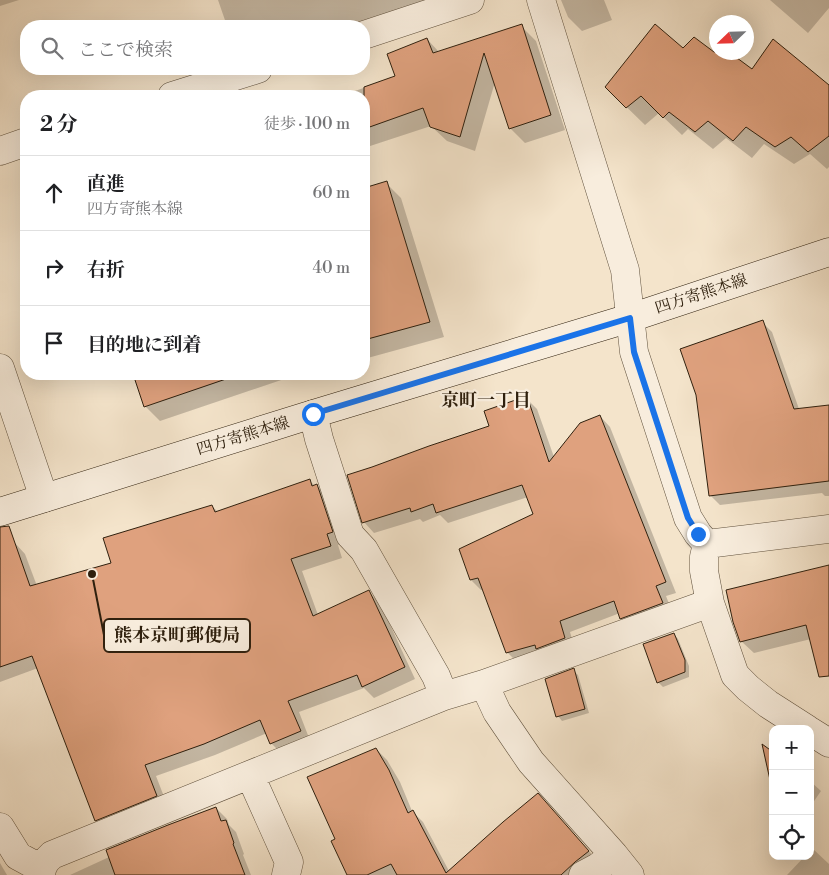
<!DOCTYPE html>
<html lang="ja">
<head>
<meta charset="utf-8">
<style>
	body { margin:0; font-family:"Libre Bodoni","Noto Serif JP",serif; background:#f6f6f6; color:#202124 }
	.controls { position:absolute; right:15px; bottom:15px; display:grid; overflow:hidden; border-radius:10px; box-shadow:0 5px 20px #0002 }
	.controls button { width:45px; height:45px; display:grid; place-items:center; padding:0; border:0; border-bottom:1px solid #e0e0e0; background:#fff; color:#202124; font:25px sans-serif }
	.compass { position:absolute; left:709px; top:15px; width:45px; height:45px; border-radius:50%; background:#fff; box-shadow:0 5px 20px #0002; rotate:247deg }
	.stop { position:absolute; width:15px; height:15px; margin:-11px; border:4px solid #1a73e8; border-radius:50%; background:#fff }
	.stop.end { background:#1a73e8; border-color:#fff; box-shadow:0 1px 5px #0008 }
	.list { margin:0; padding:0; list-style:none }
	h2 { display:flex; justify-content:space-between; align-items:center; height:65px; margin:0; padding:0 20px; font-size:21px }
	h2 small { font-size:16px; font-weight:400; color:#757577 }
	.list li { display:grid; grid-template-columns:32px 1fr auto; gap:15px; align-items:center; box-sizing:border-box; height:75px; padding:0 20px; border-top:1px solid #e0e0e0 }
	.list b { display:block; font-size:19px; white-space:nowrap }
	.list p { margin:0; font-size:16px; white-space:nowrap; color:#757577 }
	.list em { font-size:16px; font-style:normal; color:#757577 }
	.icon { flex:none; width:28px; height:28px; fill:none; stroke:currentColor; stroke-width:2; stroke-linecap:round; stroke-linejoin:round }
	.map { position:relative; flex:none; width:829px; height:875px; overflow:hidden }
	.search { position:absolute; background:#fff; box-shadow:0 5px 20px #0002; left:20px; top:20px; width:350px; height:55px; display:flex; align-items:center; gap:12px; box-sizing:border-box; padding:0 18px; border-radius:20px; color:#757577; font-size:19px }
	.panel { position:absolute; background:#fff; box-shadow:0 5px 20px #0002; left:20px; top:90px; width:350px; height:290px; border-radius:20px }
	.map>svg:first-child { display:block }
	.shadow { fill:#0003 }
	.building { fill:#dfa17e; stroke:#2f200e }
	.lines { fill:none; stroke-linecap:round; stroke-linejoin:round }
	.street-casing { stroke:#60513d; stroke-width:29 }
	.secondary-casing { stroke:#2f200e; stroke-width:29 }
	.street { stroke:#f8eddd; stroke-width:28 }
	.secondary { stroke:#f8eddd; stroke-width:28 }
	.route { stroke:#1a73e8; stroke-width:6 }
	.labels { text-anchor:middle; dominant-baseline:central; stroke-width:4.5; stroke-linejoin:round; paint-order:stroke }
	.street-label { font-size:16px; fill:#2f200e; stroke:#f8eddd }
	.neighbourhood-label { font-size:18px; font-weight:bold; fill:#2f200e; stroke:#f8eddd }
	.leader { fill:none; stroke:#2f200e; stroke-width:2 }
	.callout-dot { fill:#2f200e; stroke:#f8eddd; stroke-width:2 }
	.callout { fill:#f8eddd; stroke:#2f200e; stroke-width:2 }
	.callout-label { font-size:18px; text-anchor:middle; font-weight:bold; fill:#2f200e }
</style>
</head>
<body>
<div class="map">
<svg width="829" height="875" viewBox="0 0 829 875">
	<rect width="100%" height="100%" fill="#f4e4cb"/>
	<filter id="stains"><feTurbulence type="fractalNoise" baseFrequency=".004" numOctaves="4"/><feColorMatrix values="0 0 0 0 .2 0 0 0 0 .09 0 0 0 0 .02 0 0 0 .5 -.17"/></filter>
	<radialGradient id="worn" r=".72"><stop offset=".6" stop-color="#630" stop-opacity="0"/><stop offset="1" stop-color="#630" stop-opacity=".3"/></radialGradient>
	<path class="shadow" d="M0 0H19L0 6Z
		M218 0H436L353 26H227Z
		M561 0H604L612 20 582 31 568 17Z
		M770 0H829V8L808 33Z
		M521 26 536 41 565 130 525 143 510 128 495 82 475 151 447 141 431 126 364 148V96H341L397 76 427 39 439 52Z
		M683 50 719 58 753 70 828 86 829 84V167L827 169 810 154 794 164 764 144 752 158 726 138 713 149 688 129 682 135 659 113 645 125 606 87Z
		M364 181 367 189 386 183 401 198 444 337 364 359Z
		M762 322 772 332 799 409 829 406V496H825L822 493 720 505 710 495Z
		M135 374H299L160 421 145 406Z
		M526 398 537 409 554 457 600 416 610 427 676 593 666 596 673 614 632 629 621 618 620 613 570 632 575 649 518 663 507 652 484 590H481L471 580 535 515 528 497 448 523 440 515 423 522 420 519 374 533 364 522 490 427Z
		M309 480 315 486H317L328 497 343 543 338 545 342 558 302 571 318 615 369 592 380 603 415 679 374 698 364 688 299 712 311 743 282 754 271 743 267 733 215 755 156 776 168 807 107 831 96 820 38 668 0 682V547L14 542 25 554 37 586 113 564 212 506 218 512Z
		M829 566V670L811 639 754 653 741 641Z
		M674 634 678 639 689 666V677L663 687 658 682Z
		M573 670 578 675 589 713 562 721 558 716Z
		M376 749 387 760 400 782 412 811 423 822 449 871 548 806 599 862 583 875H348L336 839Z
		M810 781 821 791 810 807Z
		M216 808 227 819 229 825 236 832 244 854 243 855 251 875H70Z
		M812 848 829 864V875H787L805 856H810V850Z
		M0 863 7 875H0Z"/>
	<path class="building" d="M522 24 551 115 509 129 484 53 460 137 430 127 423 108 364 129V87L395 76 387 54 427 38 433 53Z
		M655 24 683 48 694 37 714 52H729L752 69 773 39 829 85V136L808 152 791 137 775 147 746 127 733 141 708 121 695 132 669 112 663 118 641 96 626 108 605 87Z
		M387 181 430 322 364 340V188Z
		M763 320 794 409 829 405V481L709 496 696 395 680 349Z
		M133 374H225L226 379 144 407Z
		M527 396 549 462 580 423 600 415 666 582 656 586 663 603 620 619 614 601 560 621 565 638 536 649 535 645 506 653 478 578 470 580 459 549 533 514 522 485 436 513 433 504 411 512 410 508 362 523 347 475 372 467 429 446 489 426 484 411Z
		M310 479 312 486 317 484 333 532 327 534 331 546 291 559 313 616 369 590 405 667 362 687 357 675 288 701 301 731 270 744 260 720 204 744 145 765 157 796 95 821 32 656 0 667V527L9 526 30 586 111 563 103 538 212 505 215 512Z
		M829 565V676L819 677 806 625 740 642 733 622 726 590Z
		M674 633 685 660V672L657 683 643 644Z
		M574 668 585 709 556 717 545 679Z
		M762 744 773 752V791L770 780Z
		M376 748 389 770 408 813 413 810 446 873 503 822 538 793 589 851 575 862 561 875H397L391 864 367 875H347L331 841 335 839 307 777Z
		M216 807 221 821 226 820 234 843 233 844 245 875H115L106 850 168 825Z"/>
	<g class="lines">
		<defs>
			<path id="street" d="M541 0 625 270 634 352 688 518 698 534 707 544
				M364 35 470 0
				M172 96 258 69
				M0 151 26 142
				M0 368 44 498
				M313 414 319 439 350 535 364 550 436 676 444 696
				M707 544 704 557V571L710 603 735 675 748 688 768 704 807 729
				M707 544 829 529
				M484 684 497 712 531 762 614 855 630 875
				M810 731 829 743
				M250 775 289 862 286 875
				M0 827 18 856 31 863 42 866
				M41 875C42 866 45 861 52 855L444 696 484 684 710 603
				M583 875 598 867 614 855"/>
			<path id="secondary" d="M0 512 313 414 630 318 829 252"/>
		</defs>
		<use href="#street" class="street-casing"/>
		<use href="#secondary" class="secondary-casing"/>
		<use href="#street" class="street"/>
		<use href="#secondary" class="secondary"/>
	</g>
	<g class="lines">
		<path class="route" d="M313 414 630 318 634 352 688 518 698 534"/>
	</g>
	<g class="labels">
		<g class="street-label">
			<text transform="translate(701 294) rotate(-18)">四方寄熊本線</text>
			<text transform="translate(243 436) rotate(-17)">四方寄熊本線</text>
		</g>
		<g class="neighbourhood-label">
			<text x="486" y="400">京町一丁目</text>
		</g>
	</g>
	<path class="leader" d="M92 574L104 635"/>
	<circle class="callout-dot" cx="92" cy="574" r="5"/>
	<rect class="callout" x="104" y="619" width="146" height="33" rx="5"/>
	<g class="callout-label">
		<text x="177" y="641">熊本京町郵便局</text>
	</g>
	<rect width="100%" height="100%" filter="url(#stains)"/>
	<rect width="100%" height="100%" fill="url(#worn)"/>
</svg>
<div class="controls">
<button>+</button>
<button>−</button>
<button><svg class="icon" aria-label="locate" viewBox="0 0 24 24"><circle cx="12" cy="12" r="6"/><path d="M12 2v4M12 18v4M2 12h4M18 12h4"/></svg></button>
</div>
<svg class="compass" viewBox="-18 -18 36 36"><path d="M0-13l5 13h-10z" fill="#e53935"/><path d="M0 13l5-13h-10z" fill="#757577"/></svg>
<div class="stop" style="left:313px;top:414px"></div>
<div class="stop end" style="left:698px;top:534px"></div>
<div class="search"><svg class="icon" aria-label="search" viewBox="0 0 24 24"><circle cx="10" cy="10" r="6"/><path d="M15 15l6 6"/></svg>ここで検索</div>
<section class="panel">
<h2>2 分<small>徒歩 · 100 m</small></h2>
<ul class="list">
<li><svg class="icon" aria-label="ahead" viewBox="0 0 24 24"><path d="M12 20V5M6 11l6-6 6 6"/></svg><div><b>直進</b><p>四方寄熊本線</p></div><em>60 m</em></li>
<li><svg class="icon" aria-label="right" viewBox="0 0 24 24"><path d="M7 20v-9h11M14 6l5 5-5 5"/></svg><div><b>右折</b></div><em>40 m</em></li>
<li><svg class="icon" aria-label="arrive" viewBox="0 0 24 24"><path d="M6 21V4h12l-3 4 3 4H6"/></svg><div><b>目的地に到着</b></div></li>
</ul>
</section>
</div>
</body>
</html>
